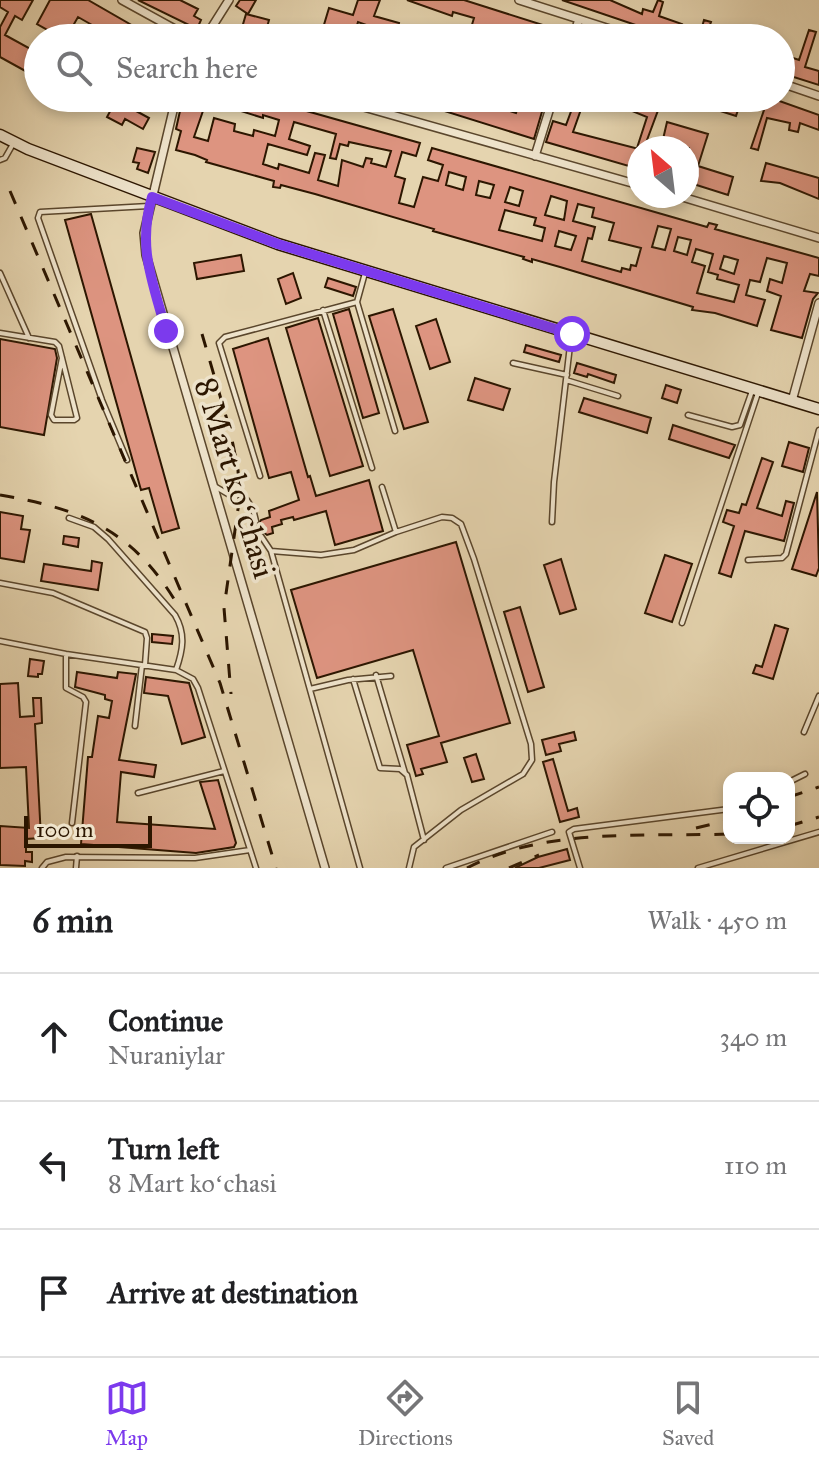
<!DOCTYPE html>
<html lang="en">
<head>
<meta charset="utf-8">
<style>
	body { margin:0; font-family:"IM FELL Great Primer",serif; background:#f6f6f6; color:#202124 }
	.controls { position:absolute; right:24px; bottom:24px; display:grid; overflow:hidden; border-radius:16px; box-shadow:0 4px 12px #0003 }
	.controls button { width:72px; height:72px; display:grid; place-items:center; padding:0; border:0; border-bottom:2px solid #e0e0e0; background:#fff; color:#202124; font:40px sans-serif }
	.compass { position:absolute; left:627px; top:136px; width:72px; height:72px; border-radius:50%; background:#fff; box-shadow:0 4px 12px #0003; rotate:332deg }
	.scale { position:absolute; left:24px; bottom:20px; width:128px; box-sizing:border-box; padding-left:8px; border:4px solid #2c1600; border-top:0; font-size:22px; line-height:28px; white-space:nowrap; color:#2c1600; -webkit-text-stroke:6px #eee3cb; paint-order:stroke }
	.stop { position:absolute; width:24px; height:24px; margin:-18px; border:6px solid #7c3aed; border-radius:50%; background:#fff }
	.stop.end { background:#7c3aed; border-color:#fff; box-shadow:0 2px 8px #0008 }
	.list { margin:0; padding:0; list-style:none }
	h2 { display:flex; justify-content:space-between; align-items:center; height:104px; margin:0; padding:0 32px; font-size:34px }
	h2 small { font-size:26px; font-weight:400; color:#757577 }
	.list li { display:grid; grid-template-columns:52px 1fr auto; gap:24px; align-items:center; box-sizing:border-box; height:128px; padding:0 32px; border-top:2px solid #e0e0e0 }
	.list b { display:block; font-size:30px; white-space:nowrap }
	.list p { margin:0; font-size:26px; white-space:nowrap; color:#757577 }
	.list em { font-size:26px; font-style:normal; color:#757577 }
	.icon { flex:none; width:44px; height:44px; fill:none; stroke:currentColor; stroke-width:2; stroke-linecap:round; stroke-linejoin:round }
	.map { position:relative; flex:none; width:819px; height:868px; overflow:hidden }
	.search { position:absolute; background:#fff; box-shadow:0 4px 12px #0003; left:24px; right:24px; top:24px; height:88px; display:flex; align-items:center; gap:20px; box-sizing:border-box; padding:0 28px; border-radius:44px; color:#757577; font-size:30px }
	.sheet { height:488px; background:#fff }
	nav { display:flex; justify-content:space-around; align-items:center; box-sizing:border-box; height:112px; border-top:2px solid #e0e0e0; background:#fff; font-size:22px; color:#757577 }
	nav a { display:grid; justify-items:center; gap:4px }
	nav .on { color:#7c3aed }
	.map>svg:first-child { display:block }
	.building { fill:#dd9480; stroke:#2c1600; stroke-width:2; fill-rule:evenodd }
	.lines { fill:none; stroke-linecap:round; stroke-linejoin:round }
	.service-casing { stroke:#5a462c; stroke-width:7 }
	.minor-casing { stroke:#5a462c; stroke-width:10 }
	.secondary-casing { stroke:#2c1600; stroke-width:13 }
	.service { stroke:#eee3cb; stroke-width:4 }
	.minor { stroke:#eee3cb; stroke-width:7 }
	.secondary { stroke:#eee3cb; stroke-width:10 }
	.rail { stroke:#2c1600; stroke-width:3; stroke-dasharray:14 14; stroke-linecap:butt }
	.route { stroke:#7c3aed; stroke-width:10 }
	.labels { text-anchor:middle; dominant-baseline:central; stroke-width:7; stroke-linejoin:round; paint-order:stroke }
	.street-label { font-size:32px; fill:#2c1600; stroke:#eee3cb }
</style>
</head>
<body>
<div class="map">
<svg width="819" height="868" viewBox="0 0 819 868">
	<rect width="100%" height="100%" fill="#e5d4af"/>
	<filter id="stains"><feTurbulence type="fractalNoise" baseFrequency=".0025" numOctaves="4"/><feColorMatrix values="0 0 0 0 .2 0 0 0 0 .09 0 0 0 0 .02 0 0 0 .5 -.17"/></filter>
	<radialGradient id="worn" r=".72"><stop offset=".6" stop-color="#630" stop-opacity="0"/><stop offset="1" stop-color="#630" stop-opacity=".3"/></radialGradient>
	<path class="building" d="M0 0H33L22 20 15 16 5 35 38 53V78L0 57V27L8 12 0 7Z
		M50 0H88L154 38H115L78 17 66 38H62L37 24Z
		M138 0H180L198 9 194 16 201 20 197 29Z
		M240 0H256L248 14 236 6Z
		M358 0H380L374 16 399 23 398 28 424 38H385L376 34 378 29 358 22 353 38H320L329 8 353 15Z
		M407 0H464L568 33 567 38H535L503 29 500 38H493L494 34 471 28 474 18 453 12 452 16Z
		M562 0H610L642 14 643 9 653 12 658 0 663 2 659 16 682 24 681 27 700 34 704 20 711 22 706 36 709 38H674Z
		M246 14 269 20 264 38H216L222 29 236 32 237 29 241 31Z
		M809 30 816 32 805 67 819 71V85L781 73V54L799 60Z
		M221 98H264L296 108 298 98 306 100 303 110 420 143 416 156 402 152 395 176 405 179 399 203 414 207 423 177 438 181 443 165 428 160 432 148 707 227 709 223 717 225 715 229 819 258V276L810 274 804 291 818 293 813 299 802 338 771 330 781 296 767 291 770 279 782 283 787 263 767 258 760 282 750 280 746 295 765 300 757 326 715 313 692 310 693 307 560 267 532 259V262L523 259 524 257 433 231 434 229 315 194 281 185 280 188 273 187 274 181 206 162 207 160 195 155 176 150 181 131 176 129 182 102 204 108 194 137 208 141 214 118 235 124 234 131 253 136 254 130 275 136 279 120 263 115V118L219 104ZM294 122 336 134 330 158 336 159 340 144 348 146 349 142 391 151 386 167 371 163 372 159 366 158 363 167 342 160 338 186 318 180 325 155 315 153 309 173 279 164 278 169 263 164 268 144 307 155 310 146 289 139ZM449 172 466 177 463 190 446 185ZM479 181 494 185 490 198 476 195ZM510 187 523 191 519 206 505 202ZM551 196 567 201 564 220 545 215ZM578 204 594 208 592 217 614 223 609 240 641 248 636 266 631 265 630 270 622 268 621 272 582 261 588 238 592 239 595 227 573 221ZM505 210 536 218 534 225 545 228 542 241 499 230ZM658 226 671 229 665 250 652 247ZM559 231 576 236 571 250 555 246ZM678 237 691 240 687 255 674 251ZM696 249 713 254 708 272 718 275 717 279 739 285 734 302 697 293 705 266 692 262ZM724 256 738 260 734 274 720 269Z
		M403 98H484L496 102 497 98H507L504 109 516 113 521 98H546L534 139Z
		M576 98H585L573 132 639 149V169L546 142 553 121 566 125Z
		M636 98H643L660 105 644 148H637L647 117 632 111Z
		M714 98H771L819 115V130L800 123 798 132 789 130 790 123 767 118 758 150 751 148 764 110 740 104 736 116 711 108Z
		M116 100 149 118 143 129 125 119 122 125 107 117Z
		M667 122 708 134 698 166 733 177 728 195 687 182 689 148H661Z
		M137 148 155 152 148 173 137 169 139 163 133 162Z
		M766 163 819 178V199L780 183 761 181Z
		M91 214 179 528 162 533 149 488 141 490 65 220Z
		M241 255 244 271 197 279 194 263Z
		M293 273 301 298 286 304 278 279Z
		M328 278 356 287 353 296 325 287Z
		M349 309 379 413 363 418 333 314Z
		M393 309 428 422 404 429 369 316Z
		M318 318 363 466 330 476 286 328Z
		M436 319 450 362 430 369 416 326Z
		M268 338 308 477 310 476 316 496 369 480 383 531 335 545 326 511 294 520 293 517 281 520 282 524 272 527 273 533 267 535 262 531 258 532 257 526 261 520 270 517 269 511 299 500 291 472 269 478 233 349Z
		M0 339 55 349 57 358 44 435 0 427Z
		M526 345 561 355 559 362 524 352Z
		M577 363 616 375 614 383 588 374 587 377 574 373Z
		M475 378 510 389 503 410 468 400Z
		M666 385 681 390 677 403 662 398Z
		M584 398 651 418 647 433 579 412Z
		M673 425 735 445 729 458 669 439Z
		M789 442 809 448 803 472 782 466Z
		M762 458 773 462 757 508 782 516 786 501 794 503 784 541 745 531 731 577 719 573 734 526 723 522 727 510 739 513 742 504 746 505Z
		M817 492 819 568 816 576 792 569Z
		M0 512 23 516 21 529 30 530 24 562 0 558Z
		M64 536 79 538 78 547 63 544Z
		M456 542 510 723 441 743 447 762 421 769 423 774 416 776 407 745 439 736 413 650 317 678 291 590Z
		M665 555 692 564 672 622 645 613Z
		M561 559 576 609 560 614 544 565Z
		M92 561 102 563 98 590 41 581 44 564 91 571Z
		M520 607 544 687 528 692 504 612Z
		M775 625 788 629 773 679 753 673 756 665 762 667Z
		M152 634 173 636 172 644 152 642Z
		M30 659 44 661 42 674H38V677L28 676Z
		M77 672 117 678 118 672 136 674 119 760 156 765 154 777 121 772 117 822 215 829 200 782 218 780 236 843 234 847 196 853 81 844 88 757H92L98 716 109 718 112 701 105 699V695L75 687Z
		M146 677 189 683 205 737 182 744 168 696 144 693Z
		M18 683 20 717 34 716 33 698H41L42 723 35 724 41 838 26 839V852H32V862L25 861V866L0 865V826L29 828 26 767 0 768V684Z
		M574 732 576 740 559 744 561 751 546 755 542 740Z
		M476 754 484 779 472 782 464 758Z
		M553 759 568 811 577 808 579 817 560 822 543 762Z
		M567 849 570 860 539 868H515L538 857Z"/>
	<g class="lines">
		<defs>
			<path id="service" d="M0 160 5 158 13 144
				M0 273 29 338
				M365 273 357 302 395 431
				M323 310 372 468
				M0 333 55 342 59 346 77 418 74 420H54L51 415 62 358
				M513 363 567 375
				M566 380 618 396
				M688 415 732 427 740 425 752 391
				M127 460 102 400 38 218 40 212 149 206
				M260 476 219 343 225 337 357 302
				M216 487 233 497 247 500 253 509 256 521
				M382 487 396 532
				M69 518 94 527 108 539 175 615C186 634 183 650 176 670
				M552 522 554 482 571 337
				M261 536 271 551 360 868
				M271 551 321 555 354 550 396 532 442 517 452 518 461 524 474 559 531 744 532 760 523 774 461 810 414 847 409 868
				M748 560 782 558 786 554 819 430
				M0 583 53 593 145 632 147 638 145 665
				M682 623 758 393
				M0 641 66 654 176 670 193 679 198 688 256 868
				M66 654V688L83 697 86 702 72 823
				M376 675 405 773
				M353 679 380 768 400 769 407 775 424 840
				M310 689 348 680 391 676
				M135 726 142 665
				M804 732 819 696
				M789 782 805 774
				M138 793 224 771
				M42 868 47 862 66 857 195 858 250 850
				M76 868 77 856
				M446 868 552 832
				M580 868 569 832 574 829 729 809
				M698 868 819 832"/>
			<path id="minor" d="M122 0 191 38
				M519 0 638 38
				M205 38 229 0
				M573 38 579 19
				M781 83 819 96
				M176 98 144 233 146 255 325 868
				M332 98 639 185
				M535 156 553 98
				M679 196 819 238
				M792 401 819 303"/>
			<path id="secondary" d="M0 135 28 149 278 244 819 409"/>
		</defs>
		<use href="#service" class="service-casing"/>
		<use href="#minor" class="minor-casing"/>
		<use href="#secondary" class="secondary-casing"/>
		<use href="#service" class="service"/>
		<use href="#minor" class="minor"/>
		<use href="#secondary" class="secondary"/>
		<path class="rail" d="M10 191 220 683 276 868
			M202 334 230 430 238 469 239 502 224 608 231 694
			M0 495C84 509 136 532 180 609
			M789 797 819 787
			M789 826 819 817
			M696 828 729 820
			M467 868C545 827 643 837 729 834
			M509 868 539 855"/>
	</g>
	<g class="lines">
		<path class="route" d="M166 331C153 282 137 248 152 197L278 244 572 334"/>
	</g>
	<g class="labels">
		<g class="street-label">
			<text transform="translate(235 478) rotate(73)">8 Mart koʻchasi</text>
		</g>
	</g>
	<rect width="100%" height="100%" filter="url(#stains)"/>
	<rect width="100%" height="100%" fill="url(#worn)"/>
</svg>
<div class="controls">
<button><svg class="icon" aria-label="locate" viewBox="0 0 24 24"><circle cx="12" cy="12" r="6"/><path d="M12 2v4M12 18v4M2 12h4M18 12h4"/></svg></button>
</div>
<svg class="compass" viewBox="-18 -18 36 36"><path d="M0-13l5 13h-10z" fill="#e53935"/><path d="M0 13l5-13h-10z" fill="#757577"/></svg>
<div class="scale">100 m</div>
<div class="stop" style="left:572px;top:334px"></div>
<div class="stop end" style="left:166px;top:331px"></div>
<div class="search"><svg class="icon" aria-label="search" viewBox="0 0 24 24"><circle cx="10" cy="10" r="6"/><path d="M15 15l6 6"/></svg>Search here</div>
</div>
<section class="sheet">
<h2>6 min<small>Walk · 450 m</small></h2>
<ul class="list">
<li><svg class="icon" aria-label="ahead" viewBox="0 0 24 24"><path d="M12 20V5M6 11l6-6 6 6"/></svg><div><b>Continue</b><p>Nuraniylar</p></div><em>340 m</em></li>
<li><svg class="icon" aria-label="left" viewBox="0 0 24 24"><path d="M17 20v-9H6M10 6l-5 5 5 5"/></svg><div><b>Turn left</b><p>8 Mart koʻchasi</p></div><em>110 m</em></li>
<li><svg class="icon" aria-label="arrive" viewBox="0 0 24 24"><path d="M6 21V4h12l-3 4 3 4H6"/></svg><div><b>Arrive at destination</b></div></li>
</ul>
</section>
<nav>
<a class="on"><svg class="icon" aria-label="map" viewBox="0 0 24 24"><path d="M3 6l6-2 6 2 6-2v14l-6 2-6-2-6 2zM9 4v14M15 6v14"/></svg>Map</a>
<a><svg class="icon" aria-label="directions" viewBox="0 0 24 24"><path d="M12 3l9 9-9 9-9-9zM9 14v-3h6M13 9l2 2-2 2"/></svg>Directions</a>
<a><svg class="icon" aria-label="saved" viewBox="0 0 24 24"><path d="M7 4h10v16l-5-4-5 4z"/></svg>Saved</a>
</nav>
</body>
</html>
